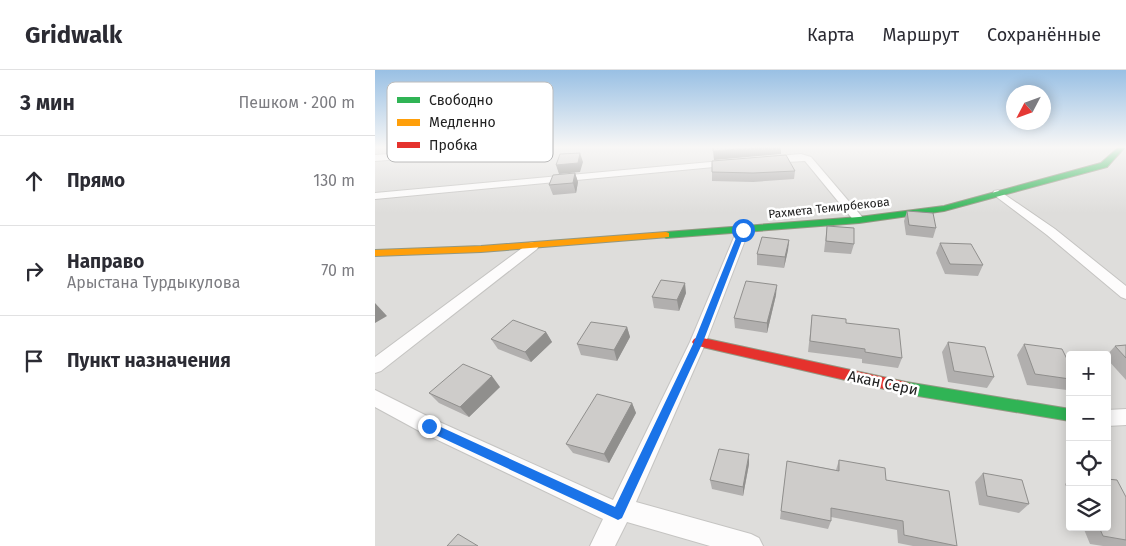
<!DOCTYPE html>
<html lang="ru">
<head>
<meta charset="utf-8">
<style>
	body { margin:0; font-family:"Fira Sans",sans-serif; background:#f7f7f7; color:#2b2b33 }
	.controls { position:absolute; right:15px; bottom:15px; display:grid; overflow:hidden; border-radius:5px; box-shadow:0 2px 12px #0003 }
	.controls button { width:45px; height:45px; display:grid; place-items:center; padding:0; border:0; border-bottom:1px solid #e1e1e2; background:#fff; color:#2b2b33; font:25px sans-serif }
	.compass { position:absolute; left:631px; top:15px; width:45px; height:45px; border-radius:50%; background:#fff; box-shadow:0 2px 12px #0003; rotate:229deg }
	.stop { position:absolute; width:15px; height:15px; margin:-11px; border:4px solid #1a73e8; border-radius:50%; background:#fff }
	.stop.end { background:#1a73e8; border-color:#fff; box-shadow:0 1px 5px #0008 }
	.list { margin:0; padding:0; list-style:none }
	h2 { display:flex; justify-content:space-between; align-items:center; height:65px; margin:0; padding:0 20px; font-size:21px }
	h2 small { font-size:16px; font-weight:400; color:#7c7c81 }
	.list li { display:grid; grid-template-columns:32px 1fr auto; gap:15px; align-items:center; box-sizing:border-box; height:90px; padding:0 20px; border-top:1px solid #e1e1e2 }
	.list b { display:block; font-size:19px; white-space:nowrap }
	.list p { margin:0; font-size:16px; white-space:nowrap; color:#7c7c81 }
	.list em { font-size:16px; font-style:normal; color:#7c7c81 }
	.icon { flex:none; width:28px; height:28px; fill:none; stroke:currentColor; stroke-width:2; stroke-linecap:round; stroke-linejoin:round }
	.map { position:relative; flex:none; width:751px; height:476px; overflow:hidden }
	header { display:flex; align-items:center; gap:30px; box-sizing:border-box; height:70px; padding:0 25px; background:#fff; border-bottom:1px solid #e1e1e2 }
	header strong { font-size:24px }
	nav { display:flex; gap:28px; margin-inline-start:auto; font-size:18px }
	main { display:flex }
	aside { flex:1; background:#fff }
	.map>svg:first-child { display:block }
	.residential { fill:#dedddb; fill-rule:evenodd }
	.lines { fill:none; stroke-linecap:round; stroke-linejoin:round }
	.street-casing { stroke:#c5c4c2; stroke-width:2 }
	.fast-casing { stroke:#939883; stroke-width:2 }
	.slow-casing { stroke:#939883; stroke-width:2 }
	.jam-casing { stroke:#939883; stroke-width:2 }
	.street { fill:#fdfcfc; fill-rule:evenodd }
	.fast { fill:#30b455; fill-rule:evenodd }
	.slow { fill:#ff9f0a; fill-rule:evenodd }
	.jam { fill:#e5322d; fill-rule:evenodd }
	.wall { fill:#b1afae }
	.shaded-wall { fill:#908f8d }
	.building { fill:#ceccca; stroke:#908f8d }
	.route { fill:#1a73e8 }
	.labels { text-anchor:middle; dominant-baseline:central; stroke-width:5; stroke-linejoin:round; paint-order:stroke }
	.far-street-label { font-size:12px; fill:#212121; stroke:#fff }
	.street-label { font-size:15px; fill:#212121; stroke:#fff }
	.key { fill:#fff; stroke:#bcbcbc; stroke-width:1 }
	.key-label { font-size:14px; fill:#212121 }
</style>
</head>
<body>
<header>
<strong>Gridwalk</strong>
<nav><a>Карта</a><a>Маршрут</a><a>Сохранённые</a></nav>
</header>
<main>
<aside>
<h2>3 мин<small>Пешком · 200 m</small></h2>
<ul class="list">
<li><svg class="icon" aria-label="ahead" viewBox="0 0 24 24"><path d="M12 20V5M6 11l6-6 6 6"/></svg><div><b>Прямо</b></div><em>130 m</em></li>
<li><svg class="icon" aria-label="right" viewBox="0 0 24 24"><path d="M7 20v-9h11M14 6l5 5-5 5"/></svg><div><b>Направо</b><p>Арыстана Турдыкулова</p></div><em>70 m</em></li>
<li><svg class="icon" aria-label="arrive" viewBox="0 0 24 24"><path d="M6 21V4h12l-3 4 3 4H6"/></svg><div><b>Пункт назначения</b></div></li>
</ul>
</aside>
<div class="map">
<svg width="751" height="476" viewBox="0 0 751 476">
	<rect width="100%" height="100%" fill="#efeeea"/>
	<path class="residential" d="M0 77H751V476H0ZM695 285H732V457H695Z"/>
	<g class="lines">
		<defs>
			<path id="street" d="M109 77H143L139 80 0 91V85Z
				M426 84 436 87 488 148 490 150 488 152H480L430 91 392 93 387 90 392 87Z
				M357 90 362 93 360 95 0 129V123Z
				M623 120 680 159 751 216V229L746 227 672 165 619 125 618 123 619 121Z
				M368 156 374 160 331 272 261 432 376 464 384 468 388 476H335L252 452 240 476H215L228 449 46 362 0 337V320L60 350 238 430 315 272 362 160Z
				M158 172 164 176 162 179 6 301 0 303V287L154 173Z
				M751 339V355L732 356V340Z"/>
			<path id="fast" d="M744 77H750L732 97 569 141 484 153 291 168 286 165 291 162 484 147 569 136 726 93Z
				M531 312 695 339V351L531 324 526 322 524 318 526 314Z"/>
			<path id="slow" d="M291 162 294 163V167L106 182 0 186V180L106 176Z"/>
			<path id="jam" d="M323 267 531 312 536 314 538 318 536 322 531 324 319 275 317 272 319 269Z"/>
		</defs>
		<use href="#street" class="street-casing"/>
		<use href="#fast" class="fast-casing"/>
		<use href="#slow" class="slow-casing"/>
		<use href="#jam" class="jam-casing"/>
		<use href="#street" class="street"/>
		<use href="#fast" class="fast"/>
		<use href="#slow" class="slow"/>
		<use href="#jam" class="jam"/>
	</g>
	<path class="wall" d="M420 101 419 109 378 112 337 111V102Z
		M200 103 203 112 201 123 178 125 174 115Z
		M532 141 561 158 558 168 531 165 529 151Z
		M452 156 479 174 476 184 449 182Z
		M414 170 413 180 409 198 382 195V184Z
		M565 173 608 195 603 206 570 204 561 183Z
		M311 223 304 241 279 238 277 227Z
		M401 225 392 263 360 258 359 248Z
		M437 245 471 253 527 288 523 298 487 293V289L433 282Z
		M252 257 255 267 242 291 206 285 202 274Z
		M171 262 177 272 156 292 123 279 116 269Z
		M573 272 619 307 612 318 573 312 567 282Z
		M649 274 695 295V317L692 320 652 315 642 285Z
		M751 275V310L732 289V285L740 276Z
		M125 317 94 347 64 333 54 323Z
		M257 333 261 343 234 393 198 383 191 374Z
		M464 390 511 410 582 476H538L523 473 522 460 456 447V451L453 459 405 449 412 391 461 400Z
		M374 394 368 426 337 419 335 410Z
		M608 403 654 434 644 443 604 435 600 412Z
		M695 410V426L690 414Z
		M751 427V476H728L715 474 708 457H732Z"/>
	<path class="shaded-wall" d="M390 77H406V84L339 90 338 81Z
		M205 83 208 92 205 102 184 104 181 95Z
		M200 103 203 112 201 123 198 113Z
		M414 170 413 180 409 198 410 187Z
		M310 213 311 223 304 241 302 230Z
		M402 215 401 225 392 263V253Z
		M0 233 12 246 0 253Z
		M252 257 255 267 242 291 239 280Z
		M171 262 177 272 156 292 150 282Z
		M117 306 125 317 94 347 85 337Z
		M257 333 261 343 234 393 229 384Z
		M374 384V394L368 426V417Z"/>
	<path class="building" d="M338 77H390L338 81Z
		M205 83 203 93 181 95 185 84Z
		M411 85 420 101 378 103 337 102V91Z
		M200 103 198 113 174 115 178 105Z
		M532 141 558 143 561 158 534 155Z
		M452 156 479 158V174L451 171Z
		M387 167 414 170 410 187 382 184Z
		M565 173 596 174 608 195 575 194Z
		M286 210 310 213 302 230 277 227Z
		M371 211 402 215 392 253 359 248Z
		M437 245 471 249V253L524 259 527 288 490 282V279L435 271Z
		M138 250 171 262 150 282 116 269Z
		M216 252 252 257 239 280 202 274Z
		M573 272 610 277 619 307 579 301Z
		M649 274 687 279 695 295V309L660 304Z
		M751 275V288L740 276Z
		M88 294 117 306 85 337 54 323Z
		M222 324 257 333 229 384 191 374Z
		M344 379 374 384 368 417 335 410Z
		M464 390 510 398 511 410 574 421 582 476 529 465 528 451 456 438V451L406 441 412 391 464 401Z
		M608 403 647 410 654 434 612 426Z
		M732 409 742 410 751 427V470L728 466 724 457H732Z
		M83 464 103 476H72Z"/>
	<linearGradient id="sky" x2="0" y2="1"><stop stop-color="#99c0e4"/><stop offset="0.54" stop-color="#f8f7f6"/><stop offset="1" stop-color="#f8f7f6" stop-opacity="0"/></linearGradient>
	<rect width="751" height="143" fill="url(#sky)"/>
	<path class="route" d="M365 158 371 160 328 272 247 448 243 450 239 448 50 360 48 356 50 353H57L240 437 319 272Z"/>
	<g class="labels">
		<g class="far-street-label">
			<text transform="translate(454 138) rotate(-6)">Рахмета Темирбекова</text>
		</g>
		<g class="street-label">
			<text transform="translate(508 313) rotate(12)">Акан Сери</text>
		</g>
	</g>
	<rect x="12" y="12" width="166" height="80" rx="8" class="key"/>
	<rect x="22" y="27" width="23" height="6" fill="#30b455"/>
	<rect x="22" y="49" width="23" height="7" fill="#ff9f0a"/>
	<rect x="22" y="72" width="23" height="6" fill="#e5322d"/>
	<g class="key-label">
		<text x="54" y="35">Свободно</text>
		<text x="54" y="57">Медленно</text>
		<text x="54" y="80">Пробка</text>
	</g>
</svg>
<div class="controls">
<button>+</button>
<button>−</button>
<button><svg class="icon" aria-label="locate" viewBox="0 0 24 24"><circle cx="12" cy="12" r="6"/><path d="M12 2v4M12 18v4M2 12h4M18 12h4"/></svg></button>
<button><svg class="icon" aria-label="layers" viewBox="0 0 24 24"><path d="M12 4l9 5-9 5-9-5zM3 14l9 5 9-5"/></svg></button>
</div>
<svg class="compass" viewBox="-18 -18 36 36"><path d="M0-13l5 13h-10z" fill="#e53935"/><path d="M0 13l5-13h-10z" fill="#7c7c81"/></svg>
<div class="stop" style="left:368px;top:160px"></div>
<div class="stop end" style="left:54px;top:356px"></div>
</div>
</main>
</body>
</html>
